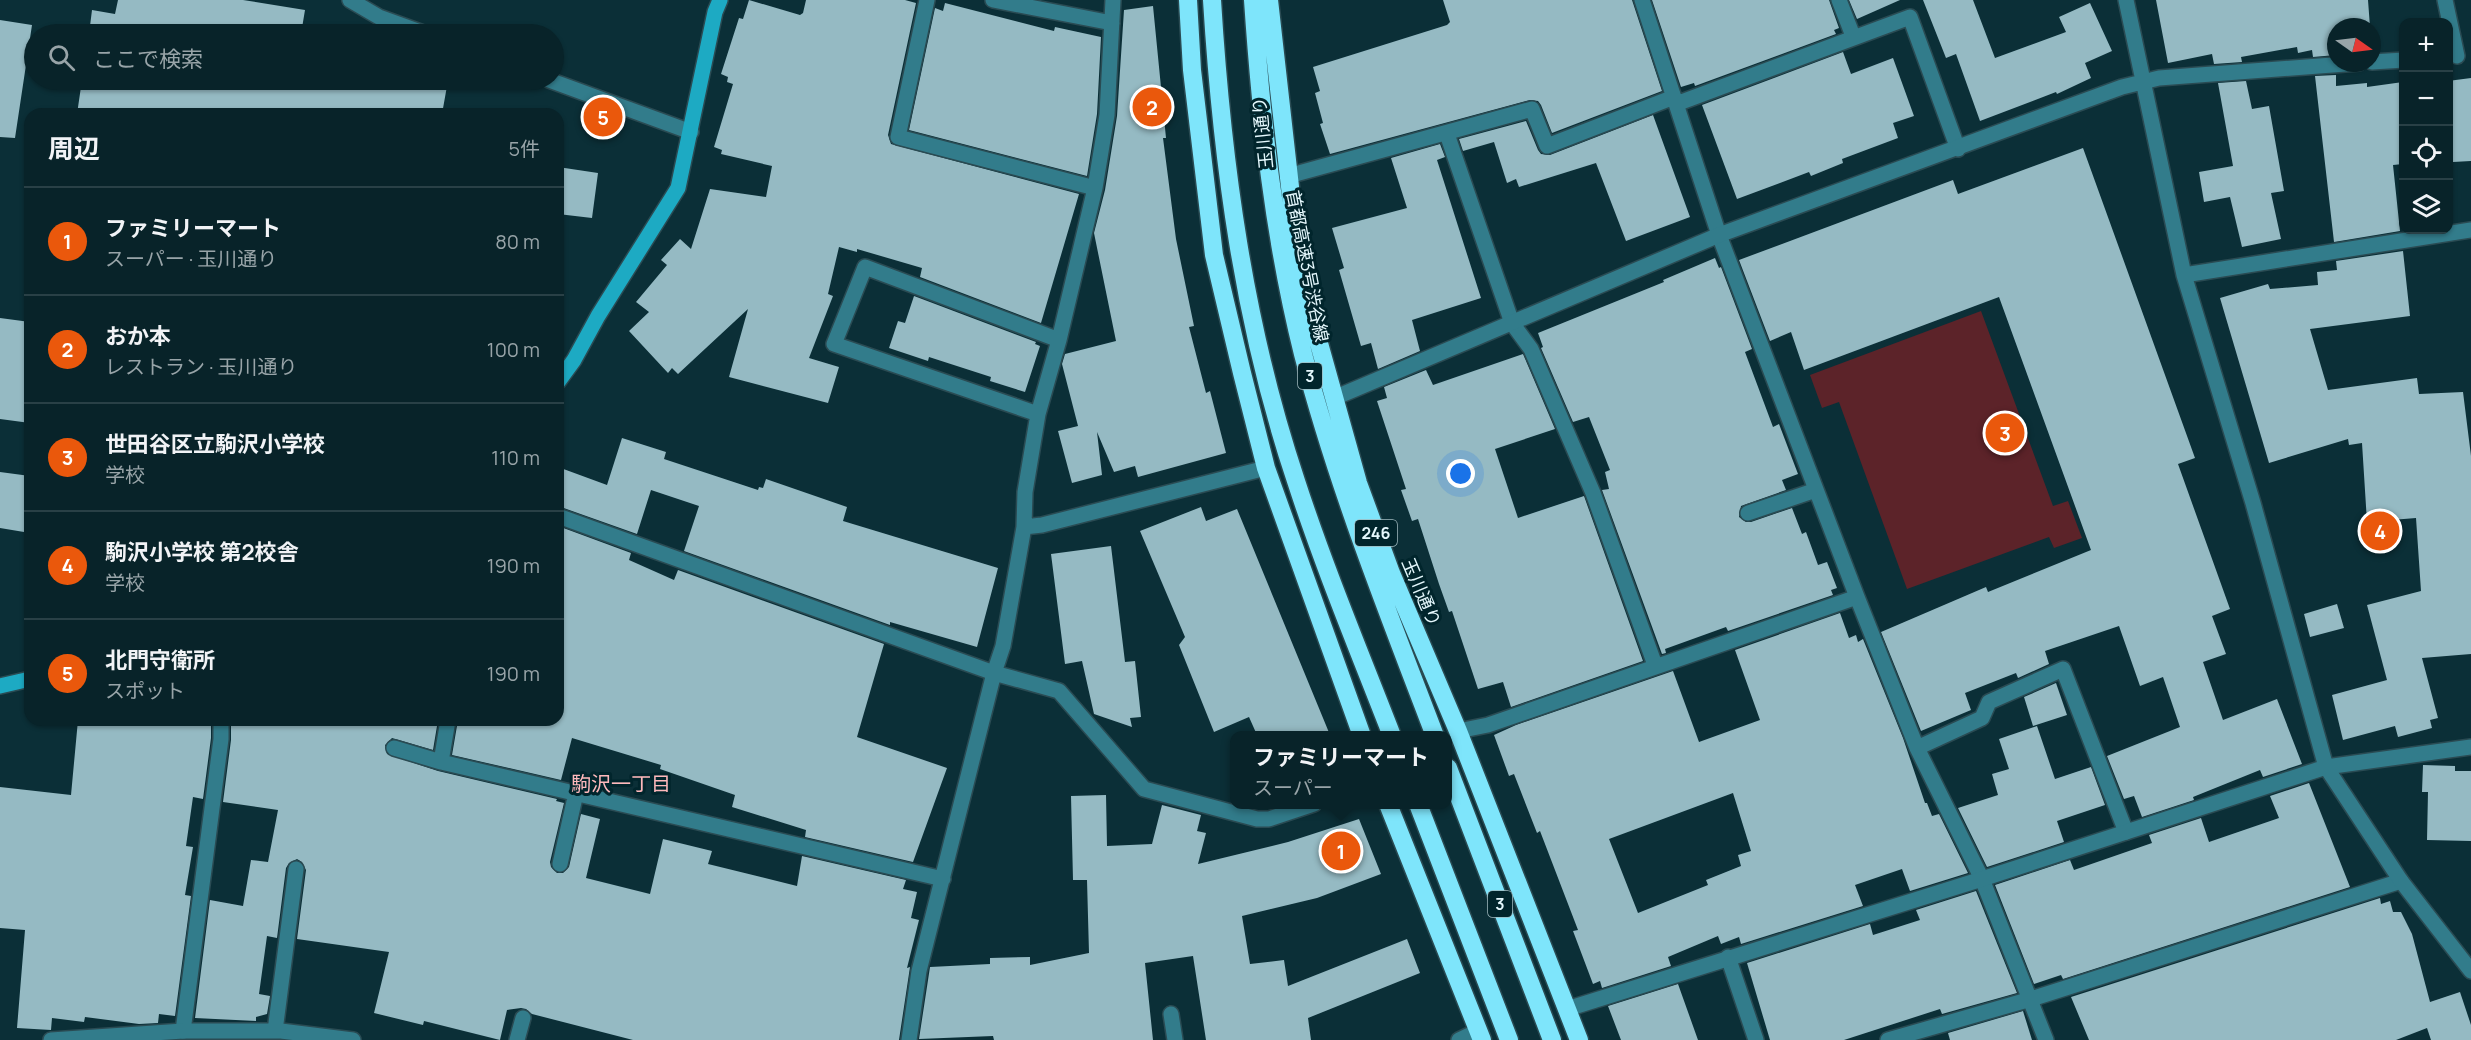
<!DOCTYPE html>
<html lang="ja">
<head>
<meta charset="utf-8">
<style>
	body { margin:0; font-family:Manrope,"Noto Sans JP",sans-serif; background:#162f35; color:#f1f3f6 }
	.controls { position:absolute; right:18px; top:18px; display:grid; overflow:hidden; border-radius:12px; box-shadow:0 2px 4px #0004 }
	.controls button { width:54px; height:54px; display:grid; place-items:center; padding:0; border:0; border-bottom:2px solid #294046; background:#082329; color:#f1f3f6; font:30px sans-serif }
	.compass { position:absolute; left:2327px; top:18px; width:54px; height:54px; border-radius:50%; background:#082329; box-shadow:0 2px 4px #0004; rotate:104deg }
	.you { position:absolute; left:1461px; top:474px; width:21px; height:21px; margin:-15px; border:4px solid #fff; border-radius:50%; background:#1a73e8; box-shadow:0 0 0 9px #1a73e833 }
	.badge { display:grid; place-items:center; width:39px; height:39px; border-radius:50%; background:#ea580c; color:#fff; font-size:20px; font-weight:700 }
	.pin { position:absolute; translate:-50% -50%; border:3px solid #fff; box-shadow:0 2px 6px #0006 }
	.popup { position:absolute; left:1230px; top:731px; width:222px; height:78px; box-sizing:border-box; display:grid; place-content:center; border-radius:12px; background:#082329; filter:drop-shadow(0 2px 4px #0005); font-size:20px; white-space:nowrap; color:#98a4a8 }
	.popup b { font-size:22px; color:#f1f3f6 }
	.popup::after { content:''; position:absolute; left:50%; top:100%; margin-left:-12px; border:12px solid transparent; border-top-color:#082329 }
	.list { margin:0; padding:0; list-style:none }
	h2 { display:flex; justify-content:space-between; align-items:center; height:78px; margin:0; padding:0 24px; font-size:26px }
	h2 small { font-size:20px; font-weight:400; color:#98a4a8 }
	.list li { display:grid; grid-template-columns:39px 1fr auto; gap:18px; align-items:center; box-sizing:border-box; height:108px; padding:0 24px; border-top:2px solid #294046 }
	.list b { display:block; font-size:22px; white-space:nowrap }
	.list p { margin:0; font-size:20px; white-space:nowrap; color:#98a4a8 }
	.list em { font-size:20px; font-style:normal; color:#98a4a8 }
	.icon { flex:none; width:33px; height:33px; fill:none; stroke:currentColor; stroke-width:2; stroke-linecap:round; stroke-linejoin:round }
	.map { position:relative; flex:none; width:2471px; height:1040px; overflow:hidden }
	.search { position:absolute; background:#082329; box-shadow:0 2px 4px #0004; left:24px; top:24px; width:540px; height:66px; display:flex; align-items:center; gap:15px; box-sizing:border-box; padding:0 21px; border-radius:33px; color:#98a4a8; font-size:22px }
	.panel { position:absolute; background:#082329; box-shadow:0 2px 4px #0004; left:24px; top:108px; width:540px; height:618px; border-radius:18px }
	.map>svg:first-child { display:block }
	.green { fill:#5c2329 }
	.building { fill:#95bac3; fill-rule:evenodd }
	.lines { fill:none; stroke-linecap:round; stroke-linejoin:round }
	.lane-casing { stroke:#2a4b53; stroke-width:18 }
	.street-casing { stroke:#2a4b53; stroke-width:18 }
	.secondary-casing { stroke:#2a4b53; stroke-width:18 }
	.highway-casing { stroke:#2a4b53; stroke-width:21 }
	.lane { stroke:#327c8b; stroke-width:15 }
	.street { stroke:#327c8b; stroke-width:15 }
	.secondary { stroke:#1daac3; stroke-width:15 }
	.highway { stroke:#7ee5fb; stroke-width:18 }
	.labels { text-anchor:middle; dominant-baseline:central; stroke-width:6; stroke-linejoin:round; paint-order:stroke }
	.shield { fill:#01252c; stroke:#a1b9be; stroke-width:1.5 }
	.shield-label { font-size:16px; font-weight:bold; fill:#e5f8fd }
	.street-label { font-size:18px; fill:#e5f8fd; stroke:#01252c }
	.neighbourhood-label { font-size:20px; fill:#feb9bc; stroke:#01252c }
</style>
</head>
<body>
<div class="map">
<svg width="2471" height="1040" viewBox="0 0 2471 1040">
	<rect width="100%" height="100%" fill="#0b2f37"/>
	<path class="green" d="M1981 311 2053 506 2068 501 2082 538 2054 548 2049 537 1907 589 1839 402 1822 408 1810 375Z"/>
	<path class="building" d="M118 0H243L305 10 301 34H89L92 10 115 14Z
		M749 0 800 15 803 13 806 0H905L916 3 888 135 891 144 1079 194 1041 323 920 277 922 268 857 249V252L839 247 828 294 833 296 809 358 839 367 828 403 729 377 748 309 678 374 672 368 668 373 629 331 649 312 636 302 667 265 661 260 680 239 691 249 710 189 766 197 772 166 721 154 722 150 714 147 733 84 727 82 728 77 721 74 739 18 743 19Z
		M1443 0H1632L1662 91 1552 133 1541 105 1538 101 1530 100 1330 154 1320 124 1323 123 1315 93 1320 91 1313 67 1447 25 1450 22Z
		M1652 0H1829L1839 28 1834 30 1836 34 1695 86 1694 83 1681 87Z
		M1849 0H1900L1857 19Z
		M1923 0H1973L1995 58 2066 32 2059 17 2090 3 2112 51 2085 63 2091 78 2057 94 2056 92 1980 121 1956 54 1946 58Z
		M2156 0H2368L2370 27H2336V55L2313 57 2312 50 2298 53 2297 47 2241 57 2242 62 2214 64 2212 54 2168 63Z
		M945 3 1054 31 1055 27 1101 37 1097 114 1087 176 909 130 935 8 943 11Z
		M1153 6 1166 138H1163L1176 239 1194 326 1189 327 1206 393 1210 391 1226 453 1138 477 1135 466 1114 472 1097 432 1102 475 1072 483 1058 431 1078 426 1062 364 1065 354 1116 341 1094 233 1105 190 1117 116 1124 10Z
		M0 20 32 25 15 138 0 137Z
		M1843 52 1851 74 1893 58 1914 116 1893 123 1898 138 1842 159 1843 163 1811 176 1809 172 1737 199 1702 105Z
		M2336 75V86L2367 83V87L2403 82V164L2393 165 2400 231 2334 242 2315 76Z
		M2471 78V161L2453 162 2448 119V81Z
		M82 80H400L447 86 442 114H77Z
		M2246 81 2252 109 2269 106 2284 191 2271 193 2281 239 2242 247 2230 197 2204 202 2199 172 2233 166 2218 83Z
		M1653 115 1690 217 1626 241 1596 163 1519 187 1516 179 1507 183 1494 142 1463 151 1459 139 1526 121 1538 150 1541 154 1550 155Z
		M1440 144 1445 157 1437 160 1481 298 1412 320 1420 351 1378 369 1371 343 1361 346 1339 270 1344 268 1332 228 1407 208 1391 158Z
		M2083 148 2195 458 2178 464 2230 609 2212 616 2226 654 2203 662 2223 720 2277 699 2302 764 2263 777 2260 770 2193 797 2194 800 2142 817 2134 796 2124 799 2107 756 2180 727 2163 677 2140 686 2119 626 2045 651 2049 664 2018 678 2016 673 1965 693 1971 710 1921 731 1881 632 1986 587 1988 592 2091 550 1999 297 1804 370 1791 332 1770 341 1739 260 1953 180 1958 194Z
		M558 167 598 173 592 218 558 214Z
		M2403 251 2410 316 2310 329 2328 390 2417 378 2419 394 2463 392 2471 456V654L2422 658 2438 718 2430 720 2432 728 2398 737 2395 726 2343 740 2332 695 2387 680 2367 605 2421 591 2416 518 2367 522 2362 443 2349 445 2348 439 2269 463 2220 298 2268 284 2270 289 2318 285 2317 272 2337 270 2336 261Z
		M1715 258 1719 268 1721 267 1752 349 1745 352 1773 427 1779 424 1798 474 1782 480 1786 490 1741 506 1739 517 1746 522H1751L1792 508 1802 534 1806 532 1818 565 1827 562 1837 588 1831 590 1833 595 1728 631 1726 627 1665 649 1666 653 1662 654 1602 490 1609 489 1605 472 1610 470 1589 417 1573 422 1541 348 1543 347 1538 333 1664 282 1663 280Z
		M914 296 1036 342 1035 344 1040 346 1025 392 990 381 991 377 929 357 928 361 889 348 898 321 905 323Z
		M0 318 30 322V423L0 419Z
		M1523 354 1555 429 1495 449 1518 518 1584 496 1643 661 1511 707 1503 682 1478 689 1452 611 1449 612 1439 584 1418 519 1412 521 1401 490 1406 489 1377 401 1387 398 1384 387 1426 370 1433 385Z
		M622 438 666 452 664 459 758 490 759 487 763 488 766 479 847 507 843 521 998 568 977 647 890 622V625L684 551 699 506 651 490 637 534 558 506V467L607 485Z
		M0 472 30 476V533L0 528Z
		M1201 507 1206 521 1237 509 1330 735H1257L1249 717 1214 732 1179 645 1185 637 1140 531Z
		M558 526 631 553 629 560 674 580 678 570 884 644 857 737 947 768 913 862 805 837 806 830 732 807 735 795 660 769 661 765 572 738 561 780 452 755 458 720H558Z
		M1111 546 1125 662 1135 661 1141 717 1130 718 1132 727 1094 714 1082 661 1065 664 1051 554Z
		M2337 604 2344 628 2310 637 2304 614Z
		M1840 613 1849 638 1856 635 1858 642 1863 639 1903 738 1925 803H1927L1932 816 1939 814 1968 873 1910 891 1902 869 1855 885 1863 906 1741 944 1739 937 1721 944 1718 936 1668 957 1671 966 1602 988 1600 981 1593 984 1573 931 1578 930 1540 831 1537 833 1514 774 1509 776 1494 735 1516 725 1673 671 1699 742 1760 720 1735 650ZM1733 793 1751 851 1738 855 1741 866 1706 880 1708 885 1638 913 1609 839Z
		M2056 683 2067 715 2033 726 2024 697Z
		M78 720H211V738L203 799 193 797 186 846 193 847 185 895 191 896 175 1016 159 1014 158 1023 139 1024 85 1017 84 1022 52 1018 51 1030 17 1028 25 930 0 928V787L71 795Z
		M231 720H438L433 750 392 738 385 745 387 754 438 771 557 799 556 801 564 803 550 862 551 867 557 873H563L569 867 581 814 600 819 586 878 650 894 663 839 712 851 708 864 797 886 802 856 906 880 903 889 917 892 911 918 919 920 907 968 910 967 899 1040H633L532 1014 526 1009 521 1008 507 1010 500 1040 424 1021 423 1025 374 1013 389 952 297 939 306 870 302 862 297 859 289 863 286 868 277 938 267 936 259 994 270 996 267 1014 256 1017V1021L195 1018 210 900 243 906 251 860 268 862 278 810 223 802 231 740Z
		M2037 726 2055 779 2091 767 2105 805 2057 821 2064 842 1987 867 1958 808 1998 795 1992 774 2009 769 1999 739Z
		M2423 765 2455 766V771H2471V841L2427 840 2428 792H2422Z
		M2309 783 2350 887 2063 979 2061 975 2034 984 1995 885 2070 860 2074 870 2152 843 2149 835 2201 818 2209 842 2279 818 2270 796Z
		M1106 795 1107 846 1152 844 1162 805 1201 815 1197 831 1206 833 1198 864 1288 842 1359 819 1381 874 1317 898 1242 916 1250 964 1284 960 1288 986 1407 939 1420 973 1308 1018 1311 1040H1206L1193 956 1145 963 1153 1040H994L993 1036 919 1039 930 967 990 964V958L1030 957V965L1089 953 1087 880H1073L1071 796Z
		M1976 891 2017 993 1942 1014 1940 1009 1844 1040H1770L1747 963 1870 924 1873 935 1920 920 1916 910Z
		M2380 898 2381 904 2390 901 2393 912H2401L2412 934 2430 1002 2460 992 2471 1025V1040H2431L2427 1028 2396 1040H2089L2071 997Z
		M1678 984 1698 1040H1621L1608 1006Z
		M2023 1011 2032 1040H1950L1948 1033Z"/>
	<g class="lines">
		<defs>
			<path id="lane" d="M350 0 379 17 426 34
				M927 0 898 137 1095 188
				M993 0 1112 23
				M1642 0 1719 235 1857 597 1917 748 1982 879 2046 1040
				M1839 0 1853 36
				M549 80 691 132
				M1676 104 1910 17 1958 149
				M1447 134 1512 323 1531 349 1593 493 1655 665
				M1288 176 1532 109 1547 146 1674 97
				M1038 414 834 344 865 267 1059 340
				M1748 513 1816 490
				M558 516 994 673 1059 691 1144 789 1257 819H1269L1314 804
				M1024 527 1042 525 1266 468
				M1458 731 1488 725 1857 597
				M394 748 441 762 943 879
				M1917 748 1982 718 1989 702 2063 669 2126 832
				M441 762 448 720
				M560 864 576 793
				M1728 957 1756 1040
				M1171 1014 1175 1040
				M183 1031 221 739V720
				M517 1040 523 1018
				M909 1040 919 971 994 673 1003 646 1024 527 1025 492 1038 414 1059 340 1095 188 1107 115 1113 0
				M1888 1040 2031 999 2401 881"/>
			<path id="street" d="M2126 0 2184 275 2253 503 2326 767 2401 881 2471 971
				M2445 0 2457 56
				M2372 62 2404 60
				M2184 275 2471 230
				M1334 398 1719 235 2122 87 2159 78 2359 63
				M1567 1009 1982 879 2326 767 2471 747
				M275 1031 296 869
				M51 1040 183 1031H281L353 1040
				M1459 1040 1478 1031"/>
			<path id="secondary" d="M558 382 574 360 598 316 678 188 715 12 720 0
				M0 686 30 679"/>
			<path id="highway" d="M1188 0 1192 70 1214 255 1242 373 1266 468 1362 736
				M1212 0C1222 163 1244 326 1296 481 1324 567 1359 651 1392 736
				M1253 0C1261 119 1274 238 1303 354 1337 485 1387 610 1435 736
				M1269 0 1295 231 1315 329 1358 483 1391 573 1458 731 1579 1040
				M1448 768 1552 1040
				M1388 804 1482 1040
				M1418 804 1509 1040"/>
		</defs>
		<use href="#lane" class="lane-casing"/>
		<use href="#street" class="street-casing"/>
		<use href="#secondary" class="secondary-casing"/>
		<use href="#highway" class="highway-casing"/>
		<use href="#lane" class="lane"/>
		<use href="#street" class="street"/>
		<use href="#secondary" class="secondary"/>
		<use href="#highway" class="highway"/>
	</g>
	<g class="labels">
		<g class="shield">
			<rect x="1298" y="363" width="24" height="26" rx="4.5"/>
			<rect x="1355" y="520" width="42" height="26" rx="4.5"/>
			<rect x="1488" y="891" width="24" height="26" rx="4.5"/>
		</g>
		<g class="shield-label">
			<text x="1310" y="376">3</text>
			<text x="1376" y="533">246</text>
			<text x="1500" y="904">3</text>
		</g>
		<g class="street-label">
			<text transform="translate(1262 133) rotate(-96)">玉川通り</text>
			<text transform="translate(1308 266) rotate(79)">首都高速3号渋谷線</text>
			<text transform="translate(1422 592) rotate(67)">玉川通り</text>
		</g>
		<g class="neighbourhood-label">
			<text x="621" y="783">駒沢一丁目</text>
		</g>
	</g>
</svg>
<div class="controls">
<button>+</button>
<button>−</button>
<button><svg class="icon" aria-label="locate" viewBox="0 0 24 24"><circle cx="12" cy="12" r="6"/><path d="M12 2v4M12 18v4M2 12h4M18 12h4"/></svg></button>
<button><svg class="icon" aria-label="layers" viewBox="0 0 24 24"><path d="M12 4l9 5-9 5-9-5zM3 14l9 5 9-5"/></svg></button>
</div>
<svg class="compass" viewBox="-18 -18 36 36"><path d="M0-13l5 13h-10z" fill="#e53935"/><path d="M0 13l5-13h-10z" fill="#98a4a8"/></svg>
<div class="you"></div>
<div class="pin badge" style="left:1341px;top:851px">1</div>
<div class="popup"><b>ファミリーマート</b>スーパー</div>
<div class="pin badge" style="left:1152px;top:107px">2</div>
<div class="pin badge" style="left:2005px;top:433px">3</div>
<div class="pin badge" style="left:2380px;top:531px">4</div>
<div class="pin badge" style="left:603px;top:117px">5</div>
<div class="search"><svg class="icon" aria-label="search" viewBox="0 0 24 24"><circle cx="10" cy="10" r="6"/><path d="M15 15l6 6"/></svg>ここで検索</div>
<section class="panel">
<h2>周辺<small>5件</small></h2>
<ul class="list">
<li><span class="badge">1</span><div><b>ファミリーマート</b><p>スーパー · 玉川通り</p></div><em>80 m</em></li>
<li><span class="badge">2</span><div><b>おか本</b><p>レストラン · 玉川通り</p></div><em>100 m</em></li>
<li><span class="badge">3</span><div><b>世田谷区立駒沢小学校</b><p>学校</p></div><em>110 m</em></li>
<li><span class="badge">4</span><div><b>駒沢小学校 第2校舎</b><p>学校</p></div><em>190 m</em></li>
<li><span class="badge">5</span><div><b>北門守衛所</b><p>スポット</p></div><em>190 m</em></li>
</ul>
</section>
</div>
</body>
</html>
